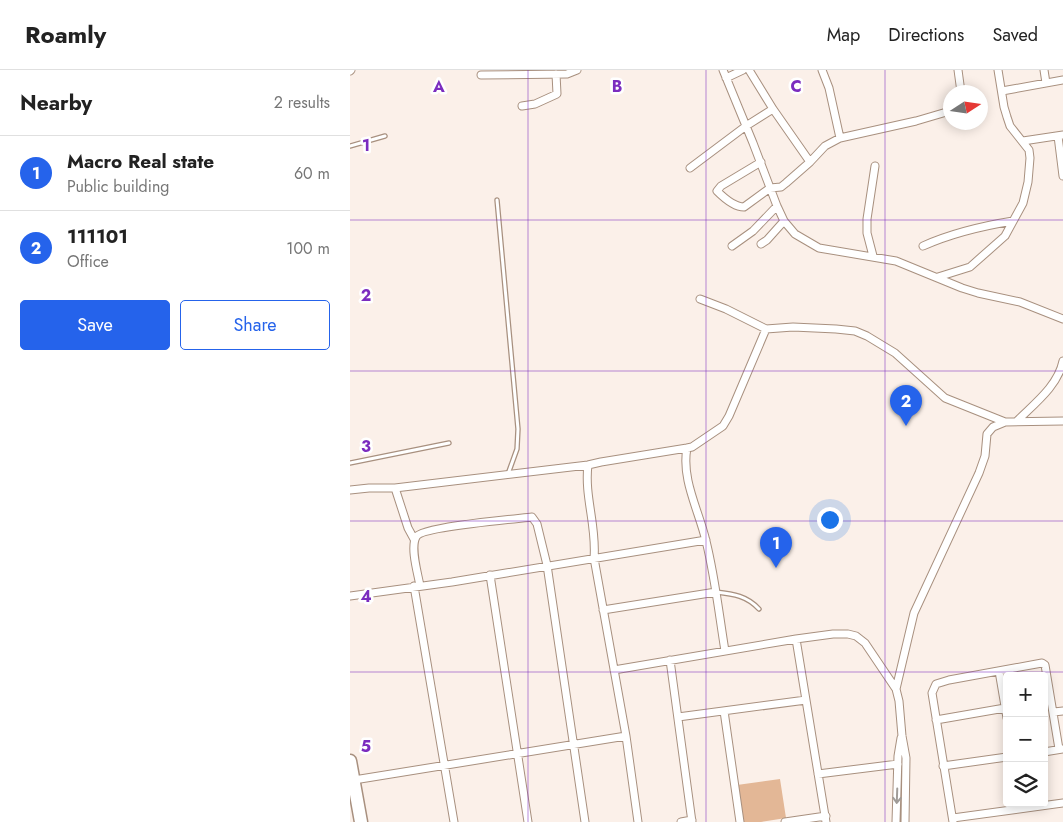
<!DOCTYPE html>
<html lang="en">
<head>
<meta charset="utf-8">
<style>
	body { margin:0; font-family:Jost,sans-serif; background:#f6f6f6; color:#222 }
	.controls { position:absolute; right:15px; bottom:15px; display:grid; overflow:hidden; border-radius:5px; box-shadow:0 2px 12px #0003 }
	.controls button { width:45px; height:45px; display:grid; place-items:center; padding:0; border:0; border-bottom:1px solid #e0e0e0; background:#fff; color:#222; font:25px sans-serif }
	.compass { position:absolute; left:593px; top:15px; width:45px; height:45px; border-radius:50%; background:#fff; box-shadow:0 2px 12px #0003; rotate:78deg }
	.you { position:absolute; left:479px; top:449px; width:18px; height:18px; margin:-12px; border:4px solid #fff; border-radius:50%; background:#1a73e8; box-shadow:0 0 0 8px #1a73e833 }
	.badge { display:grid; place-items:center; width:32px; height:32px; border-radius:50%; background:#2563eb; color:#fff; font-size:16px; font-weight:700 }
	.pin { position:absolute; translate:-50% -41px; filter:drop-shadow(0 1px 2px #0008) }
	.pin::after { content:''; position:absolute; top:26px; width:18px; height:15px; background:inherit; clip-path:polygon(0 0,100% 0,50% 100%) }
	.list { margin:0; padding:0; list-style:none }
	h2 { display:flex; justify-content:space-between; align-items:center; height:65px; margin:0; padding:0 20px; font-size:21px }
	h2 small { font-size:16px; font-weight:400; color:#767676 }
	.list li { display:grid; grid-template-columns:32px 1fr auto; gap:15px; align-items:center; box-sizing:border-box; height:75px; padding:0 20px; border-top:1px solid #e0e0e0 }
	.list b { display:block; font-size:19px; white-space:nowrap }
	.list p { margin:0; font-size:16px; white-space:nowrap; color:#767676 }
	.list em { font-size:16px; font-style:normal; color:#767676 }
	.actions { display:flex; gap:10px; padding:15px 20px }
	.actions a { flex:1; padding:11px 0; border:1px solid #2563eb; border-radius:5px; text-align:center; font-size:18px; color:#2563eb }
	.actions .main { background:#2563eb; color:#fff }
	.icon { flex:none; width:28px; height:28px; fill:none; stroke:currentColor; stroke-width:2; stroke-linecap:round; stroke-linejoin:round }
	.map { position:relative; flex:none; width:713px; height:752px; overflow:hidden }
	header { display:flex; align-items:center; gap:30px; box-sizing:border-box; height:70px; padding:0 25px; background:#fff; border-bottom:1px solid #e0e0e0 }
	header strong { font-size:24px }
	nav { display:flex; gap:28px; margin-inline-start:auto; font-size:18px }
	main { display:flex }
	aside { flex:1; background:#fff }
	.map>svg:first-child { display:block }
	.green { fill:#e3b796 }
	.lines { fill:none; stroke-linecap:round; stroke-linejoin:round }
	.lane-casing { stroke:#a8907f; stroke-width:5.5 }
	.street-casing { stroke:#a8907f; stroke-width:9 }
	.highway-casing { stroke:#a8907f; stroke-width:15 }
	.lane { stroke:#fff; stroke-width:3 }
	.street { stroke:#fff; stroke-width:7 }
	.highway { stroke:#fff; stroke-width:12 }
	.oneway { stroke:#a09c98 }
	.grid { fill:none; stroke:#7b2cbf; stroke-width:1; stroke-opacity:0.55 }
	.grid-label { font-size:16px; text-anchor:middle; font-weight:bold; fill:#7b2cbf; stroke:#fff; stroke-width:5; stroke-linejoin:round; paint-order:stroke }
</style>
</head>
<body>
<header>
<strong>Roamly</strong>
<nav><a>Map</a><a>Directions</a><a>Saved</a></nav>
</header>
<main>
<aside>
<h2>Nearby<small>2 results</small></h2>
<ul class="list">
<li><span class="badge">1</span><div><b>Macro Real state</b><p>Public building</p></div><em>60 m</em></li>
<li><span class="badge">2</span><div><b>111101</b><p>Office</p></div><em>100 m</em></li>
</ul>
<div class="actions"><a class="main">Save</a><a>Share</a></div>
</aside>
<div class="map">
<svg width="713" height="752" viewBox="0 0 713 752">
	<rect width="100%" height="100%" fill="#fbf0e9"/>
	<path class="green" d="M430 709 436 748 411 752H392L387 715Z"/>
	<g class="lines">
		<defs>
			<path id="lane" d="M0 76 35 66
				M147 130 168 359 167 379 158 404
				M0 393 99 373
				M366 522C384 524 397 526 409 539"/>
			<path id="street" d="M373 0 403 73 427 136 434 151 445 164 469 178 546 191 612 218 628 223 670 232 713 249
				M399 0 423 39 460 92
				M472 0 479 18 490 68
				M608 0 611 22
				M694 0 696 13
				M0 1 1 0
				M131 5 217 4 227 0
				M376 8 393 0
				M652 21 713 10
				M172 36 185 34 207 24 206 4
				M708 66 713 106
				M673 71 713 65
				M411 92 371 116 367 121C374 128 384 137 394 137L420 118 431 117 436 113 460 92 475 76 490 68 566 51 600 41
				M340 98 396 56 423 39
				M411 174 417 170 434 151
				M382 176 403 161 427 136
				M573 176C602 163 632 156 663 151
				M523 186 517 163V149L525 96
				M588 207 620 197 655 166 673 133 678 112 680 88 679 80 660 56 657 47 654 37 648 0
				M350 229 376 239 416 259 443 257 486 259 505 261 517 266 545 283 595 328 655 352
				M667 351C684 334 708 316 713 291
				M238 395C234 426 247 457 244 488L276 666 288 752
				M45 418 238 395 251 392 337 378
				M0 420 19 418H45L58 458 64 469
				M140 505 178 752
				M64 516 104 752
				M70 516C68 504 60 478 66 467 71 457 165 449 182 447L187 454 197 495 235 752
				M0 526 102 512 356 470
				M253 540 366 522
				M446 569 476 752
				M375 581C369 544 365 507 356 471 349 441 331 409 337 378L342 377 373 356 379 346 416 259
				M320 590 342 752
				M264 600 446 569 483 564H498L506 566 515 573 546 619 549 631 552 666 556 688 555 752
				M649 601 657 648
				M546 619 564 543 629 403 635 386 637 364 643 357 655 352 713 351
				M374 641 390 752
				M704 642 713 641
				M328 647 456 630
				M586 650 655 638
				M694 682 713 679
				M593 696 657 687
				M468 704 548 694
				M4 710 276 666
				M603 748 713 733
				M331 752 342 750
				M435 752 476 746
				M546 752 548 686 551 668
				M603 752 582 623 586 614 599 610 692 593 695 595 709 679"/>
			<path id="highway" d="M0 691 11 752"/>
		</defs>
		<use href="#lane" class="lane-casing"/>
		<use href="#street" class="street-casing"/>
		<use href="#highway" class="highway-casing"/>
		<use href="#lane" class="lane"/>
		<use href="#street" class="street"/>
		<use href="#highway" class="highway"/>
	</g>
	<defs><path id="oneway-shaft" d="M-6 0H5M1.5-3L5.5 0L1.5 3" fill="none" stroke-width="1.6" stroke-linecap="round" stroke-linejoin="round" transform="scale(1.25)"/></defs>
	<use class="oneway" href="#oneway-shaft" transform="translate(547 726) rotate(92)"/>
	<path class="grid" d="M178 0V752M356 0V752M535 0V752M0 150H713M0 301H713M0 451H713M0 602H713"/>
	<g class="grid-label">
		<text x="89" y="22">A</text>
		<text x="267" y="22">B</text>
		<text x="446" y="22">C</text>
		<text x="16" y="81">1</text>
		<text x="16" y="231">2</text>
		<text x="16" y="382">3</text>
		<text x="16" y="532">4</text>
		<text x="16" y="682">5</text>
	</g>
</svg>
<div class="controls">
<button>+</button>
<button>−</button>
<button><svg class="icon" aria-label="layers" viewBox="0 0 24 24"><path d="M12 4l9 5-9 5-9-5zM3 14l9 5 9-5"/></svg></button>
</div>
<svg class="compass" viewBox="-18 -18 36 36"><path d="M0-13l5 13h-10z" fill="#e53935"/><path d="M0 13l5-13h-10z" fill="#767676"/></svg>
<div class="you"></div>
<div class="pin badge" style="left:426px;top:498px">1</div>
<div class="pin badge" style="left:556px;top:356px">2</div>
</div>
</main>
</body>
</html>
